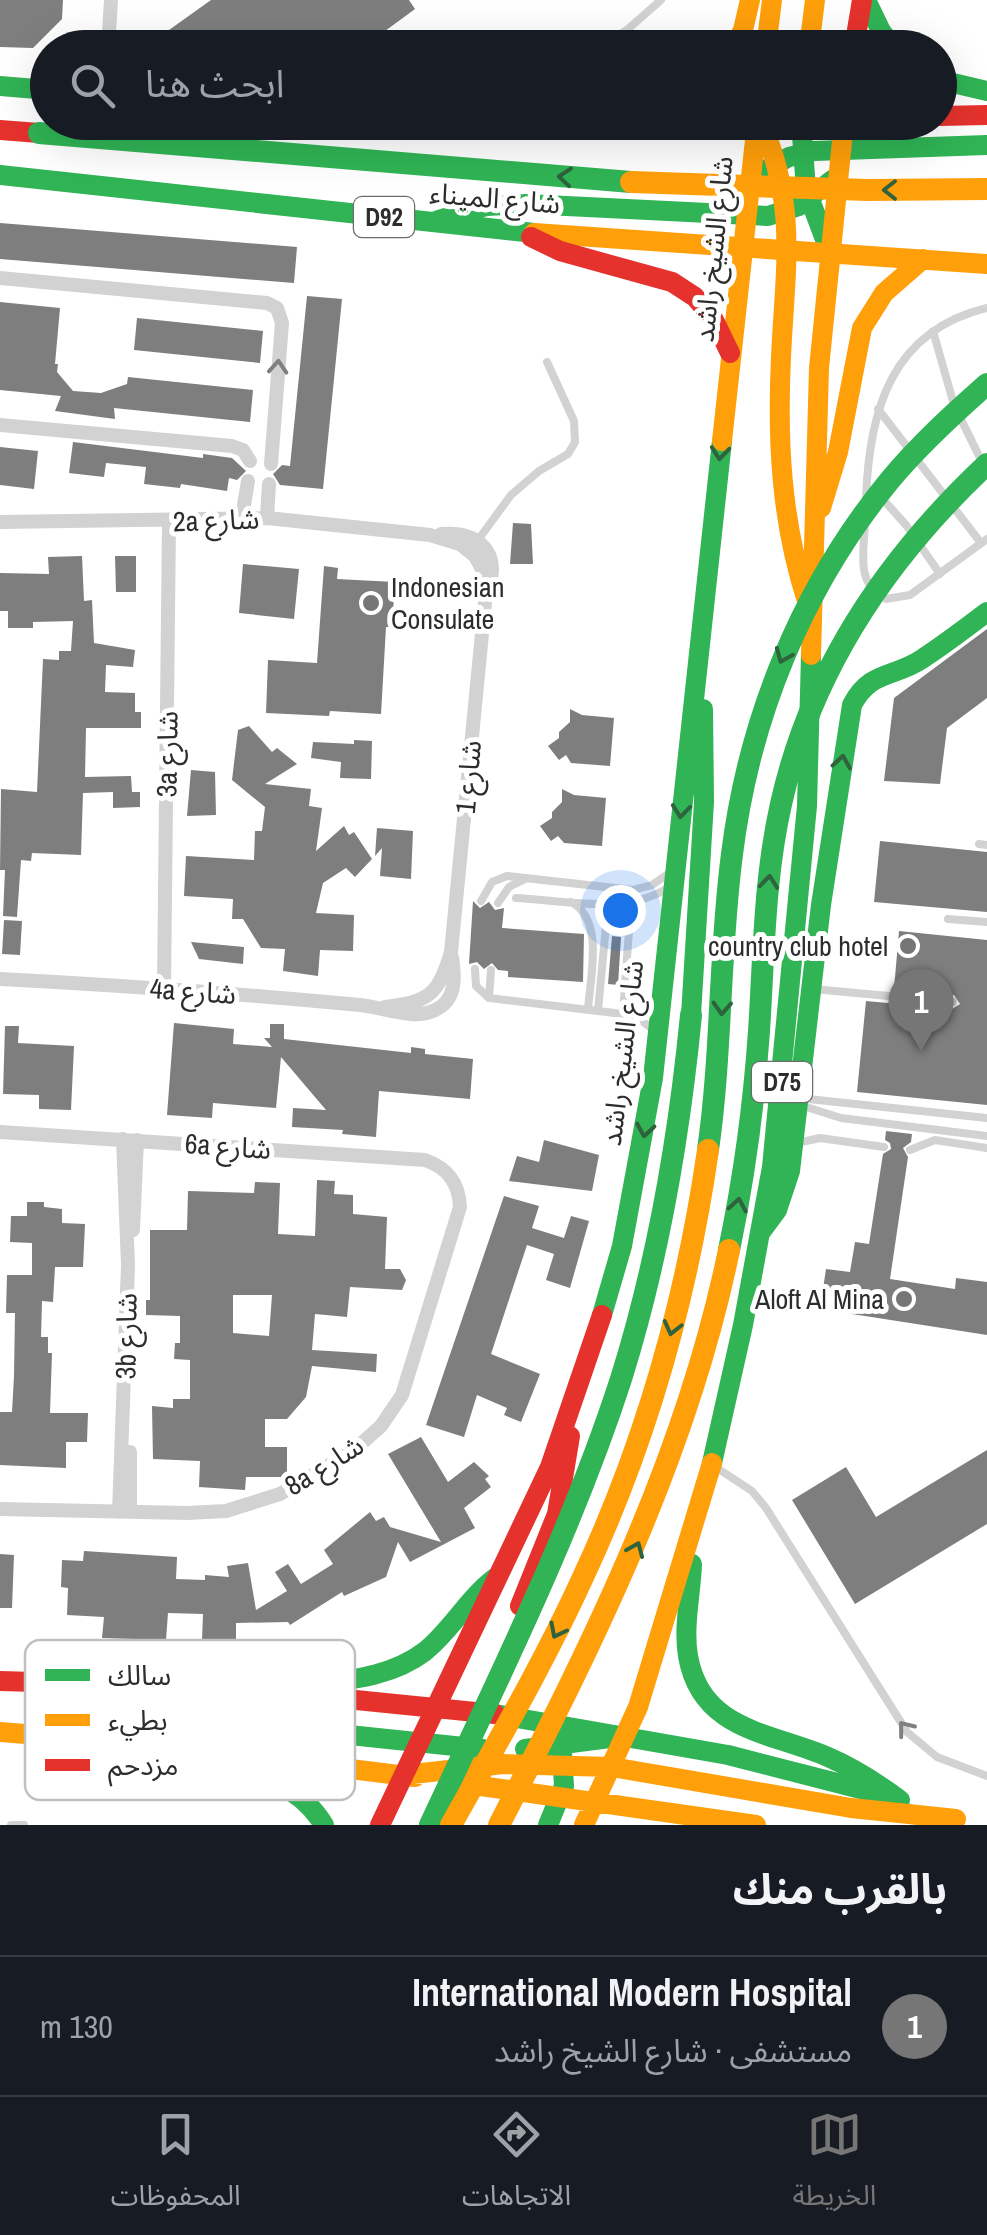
<!DOCTYPE html>
<html lang="ar">
<head>
<meta charset="utf-8">
<style>
	body { margin:0; font-family:"Archivo Narrow","Noto Sans Arabic",sans-serif; background:#242831; color:#f1f3f6; direction:rtl }
	.you { position:absolute; left:620px; top:910px; width:35px; height:35px; margin:-25px; border:8px solid #fff; border-radius:50%; background:#1a73e8; box-shadow:0 0 0 15px #1a73e833 }
	.badge { display:grid; place-items:center; width:65px; height:65px; border-radius:50%; background:#767676; color:#fff; font-size:32px; font-weight:700 }
	.pin { position:absolute; translate:-50% -82px; filter:drop-shadow(0 2px 5px #0008) }
	.pin::after { content:''; position:absolute; top:52px; width:35px; height:30px; background:inherit; clip-path:polygon(0 0,100% 0,50% 100%) }
	.list { margin:0; padding:0; list-style:none }
	h2 { display:flex; justify-content:space-between; align-items:center; height:130px; margin:0; padding:0 40px; font-size:42px }
	h2 small { font-size:32px; font-weight:400; color:#9ea1a6 }
	.list li { display:grid; grid-template-columns:65px 1fr auto; gap:30px; align-items:center; box-sizing:border-box; height:140px; padding:0 40px; border-top:2px solid #363941 }
	.list b { display:block; font-size:38px; white-space:nowrap }
	.list p { margin:0; font-size:32px; white-space:nowrap; color:#9ea1a6 }
	.list em { font-size:32px; font-style:normal; color:#9ea1a6 }
	.icon { flex:none; width:55px; height:55px; fill:none; stroke:currentColor; stroke-width:2; stroke-linecap:round; stroke-linejoin:round }
	.map { position:relative; flex:none; width:987px; height:1825px; overflow:hidden; direction:ltr }
	.search { position:absolute; background:#171b24; box-shadow:0 10px 40px #0002; left:30px; right:30px; top:30px; height:110px; display:flex; align-items:center; gap:25px; box-sizing:border-box; padding:0 35px; border-radius:55px; color:#9ea1a6; font-size:38px }
	.sheet { height:270px; background:#171b24 }
	nav { display:flex; justify-content:space-around; align-items:center; box-sizing:border-box; height:140px; border-top:2px solid #363941; background:#171b24; font-size:28px; color:#9ea1a6 }
	nav a { display:grid; justify-items:center; gap:5px }
	nav .on { color:#767676 }
	.map>svg:first-child { display:block }
	.building { fill:#7e7e7e; fill-rule:evenodd }
	.lines { fill:none; stroke-linecap:round; stroke-linejoin:round }
	.lane { stroke:#d2d2d2; stroke-width:8 }
	.street { stroke:#d2d2d2; stroke-width:14 }
	.fast { stroke:#30b455; stroke-width:20 }
	.slow { stroke:#ff9f0a; stroke-width:20 }
	.jam { stroke:#e5322d; stroke-width:20 }
	.fast-bridge { stroke:#30b455; stroke-width:22 }
	.slow-bridge { stroke:#ff9f0a; stroke-width:22 }
	.oneway { stroke:#2e633d }
	.oneway2 { stroke:#808080 }
	.poi-dot { fill:#767676; stroke:#fff; stroke-width:4 }
	.labels { text-anchor:middle; dominant-baseline:central; stroke-width:10; stroke-linejoin:round; paint-order:stroke }
	.shield { fill:#fff; stroke:#6c6c6c; stroke-width:2.5 }
	.shield-label { font-size:25px; font-weight:bold; fill:#2d2d2d }
	.street-label { font-size:28px; fill:#2d2d2d; stroke:#fff }
	.poi-label { font-size:28px; fill:#2d2d2d; stroke:#fff; text-anchor:end }
	.key { fill:#fff; stroke:#c0c0c0; stroke-width:2.5 }
	.key-label { font-size:28px; fill:#2d2d2d }
</style>
</head>
<body>
<div class="map">
<svg width="987" height="1825" viewBox="0 0 987 1825">
	<rect width="100%" height="100%" fill="#fff"/>
	<path class="building" d="M0 0H63L62 19 33 48 0 47Z
		M211 0H409L415 9 362 48H171L162 35Z
		M0 223 297 247 294 283 0 259Z
		M307 296 342 299 323 489 280 485 273 474 282 465 290 466Z
		M0 302 60 308 55 364H58L57 372 73 391 101 393 127 384 128 377 253 390 250 422 114 408 115 419 55 411 61 396 0 390Z
		M137 318 263 331 260 363 134 350Z
		M73 442 203 458V454L232 458 246 471 237 480 229 478 227 491 181 484 180 488 144 484 146 467 106 463 104 477 69 473Z
		M0 447 38 451 34 489 0 485Z
		M513 523 531 524 533 564H510Z
		M82 556 84 601 92 600 94 643 135 650 133 667 106 665 105 692 135 693V712H141V728H86L85 777 131 776 132 792H140V807L113 808V792L83 793 81 855 32 853 31 861 21 860 17 917 3 916 5 870H0L1 789 37 792 43 659 59 660V651H71L73 621 33 622V628H8V611H0V573L49 574 48 557Z
		M115 556H136V592H116Z
		M243 564 299 569 294 619 239 613Z
		M324 566 338 568 337 579 395 582 392 627H386L381 714 330 711 329 716 266 713 268 660 317 663Z
		M987 629V698L947 728 940 784 884 781 894 698Z
		M570 709 582 715 614 718 610 766 571 763 566 755 559 760 548 746 559 738V732L570 722Z
		M249 726 272 752 277 748 297 764 265 784 311 789 309 806 322 808 316 851 344 826 349 835 354 832 372 859 355 877 346 868 323 883 316 913 354 915 353 951 320 950 318 976 283 971 285 949 261 948 243 919H232L233 899 184 896 186 856 254 860 255 831H262L265 807 232 780 238 730Z
		M354 740 372 741 371 779 340 778 341 762 311 758 313 742 354 744Z
		M191 770 215 772 216 815 187 816Z
		M562 789 574 795 606 798 602 846 564 843 558 836 551 841 540 826 552 818V812L562 802Z
		M377 828 413 831 411 879 380 876 382 848 375 856Z
		M880 841 987 852V912L874 902Z
		M473 901 480 908 489 902 495 910 504 908 502 928 584 934 583 982 508 977V971L498 970 492 963 484 969 477 962 469 964Z
		M4 920 22 921 20 955 2 954Z
		M899 931 987 940V1105L857 1092 866 1001 952 1009 960 1004 954 995 894 989Z
		M612 936 621 937 618 985 608 984Z
		M191 942 244 947 243 964 199 959Z
		M174 1023 234 1029 233 1044 272 1047 264 1038H270V1024H284V1039L411 1053V1047L425 1049V1054L473 1059 470 1099 379 1091 376 1137 342 1134 343 1130 292 1127 293 1108 326 1110 281 1057 276 1108 213 1103 212 1118 167 1115Z
		M5 1026H19L18 1043 74 1046 71 1110 39 1109V1095L3 1094Z
		M886 1131 912 1134 911 1142 903 1148 908 1157 890 1279 955 1289 956 1278 987 1282V1335L820 1309 826 1269 850 1272 855 1242 869 1244 883 1154 891 1149 890 1143 885 1140Z
		M544 1140 599 1155 592 1191 509 1181 517 1156 539 1162Z
		M317 1180 335 1181 334 1194 353 1195V1214L387 1217 385 1269H400L406 1280 402 1290 350 1287 347 1317 315 1314 312 1350 377 1354 376 1372 312 1366 306 1397 287 1419H265V1447H287V1477H246L245 1490 199 1487 200 1461 153 1459 152 1406 173 1408V1399H190V1360L174 1359 175 1343H180V1316L146 1315V1300H150V1230H187L188 1191 254 1193 255 1182 280 1183 278 1234 315 1236ZM233 1295H272L269 1336 233 1333Z
		M504 1196 539 1206 532 1228 564 1238 571 1216 589 1221 570 1288 546 1280 554 1254 527 1245 491 1354 540 1374 521 1422 504 1415 507 1408 477 1395 464 1437 426 1425Z
		M27 1202H44V1207L62 1209V1223L85 1224 83 1267H55L53 1302 42 1301 41 1337H48V1353H52L50 1413H88L87 1442H66V1468L0 1465V1412H12L14 1376 15 1313H6L7 1275H32V1243L10 1242 11 1216H27Z
		M421 1437 448 1482 474 1462 489 1476 485 1479 491 1487 464 1508 475 1528 410 1562 398 1542 386 1577 344 1596 342 1592 290 1625 288 1622 236 1623V1641L202 1640 203 1614 168 1613 166 1640 102 1638 104 1617 67 1615 68 1588 61 1587 62 1560 83 1561 84 1551 177 1557 176 1579 205 1580V1575L229 1577 227 1566 248 1563 256 1610 287 1591 275 1572 288 1564 301 1584 333 1564 324 1550 370 1512 376 1521 384 1517 390 1527 441 1542 388 1454Z
		M987 1450V1524L855 1604 792 1500 846 1467 876 1517Z
		M0 1554 14 1555 12 1608H0Z"/>
	<g class="lines">
		<path class="lane" d="M599 48 628 29 661 0
			M933 331 954 405 982 462
			M878 409 981 543
			M880 496 906 525 940 574
			M866 499C869 411 891 331 987 308
			M865 523C864 552 855 584 886 599L910 595 987 539
			M478 540 511 495 539 471 568 454 575 442 574 421 547 362
			M979 844 987 845
			M516 898C563 900 627 916 669 887
			M481 901 492 882 507 876 633 890 652 885 668 874
			M571 902C605 920 590 977 588 1010
			M498 903 509 887 523 880
			M948 919 987 922
			M475 969 476 986 489 998 623 1014 642 1021 654 1030
			M813 989 953 1002
			M489 998 491 970
			M598 1011 606 925 612 912 623 903
			M623 1014 631 902
			M799 1098 987 1118
			M800 1105 841 1118 987 1136
			M797 1143 820 1138 884 1147
			M910 1150 935 1140 987 1148
			M714 1466 752 1491 766 1508 907 1732 937 1757 987 1776
			M11 1825H24"/>
		<path class="street" d="M108 48 111 0
			M0 278 267 303 277 308 282 323 271 464
			M0 425 232 446 243 450 250 461
			M242 517 248 481
			M267 518 269 484
			M0 522 267 518 430 535 460 544 475 556 484 573 485 603 451 952C438 995 429 1002 385 1007
			M441 534C475 531 499 548 490 585
			M0 979C120 985 240 994 360 1005 383 1007 414 1021 435 1010 457 1000 455 977 452 957
			M164 988 169 521
			M0 1132 425 1160C448 1168 459 1183 460 1207L402 1395 381 1426 353 1451 280 1494 226 1511 187 1513 0 1509
			M133 1230 137 1140
			M119 1512 128 1265 123 1139
			M130 1512V1452"/>
		<path class="fast" d="M866 0 881 31 894 48
			M940 80 987 91
			M0 86 48 90
			M801 122 806 189 829 250
			M765 170 789 157 814 151 987 145
			M0 175 534 233
			M438 220 487 206 526 204 768 216 799 206 832 180
			M691 1015 704 802 703 709
			M760 1233 777 1210 790 1171 821 905 852 705C870 670 894 678 922 659 945 644 966 628 987 612
			M602 1315 622 1246 653 1078 722 441
			M712 1463 743 1325 772 1167 807 806 811 655
			M692 1564C691 1594 683 1626 688 1656 701 1731 770 1732 828 1757 854 1768 877 1783 900 1800
			M273 1692C322 1680 382 1684 424 1652 451 1631 467 1599 495 1578
			M495 1714 728 1755 888 1796
			M72 1737 133 1726 225 1722 483 1749
			M139 1743C156 1752 173 1759 191 1764 245 1778 291 1772 324 1825
			M525 1749 625 1736
			M548 1825 564 1786 562 1752"/>
		<path class="slow" d="M734 48 743 30 750 0
			M766 48 772 0
			M809 48 815 0
			M761 122C798 207 785 268 781 357 777 440 781 521 807 601
			M534 233 987 264
			M722 441 757 122
			M821 508 838 452 862 328 884 293 923 259
			M811 655 819 368 844 122
			M0 1732 139 1743 415 1777
			M404 1775 503 1764 612 1767 851 1808 956 1819
			M459 1783 756 1825
			M584 1825 638 1707 712 1463"/>
		<path class="jam" d="M854 48 862 0
			M940 116 987 115
			M0 130 39 133
			M531 237 560 251 672 282 695 297 714 320 730 353
			M520 1606 557 1514 570 1436
			M0 1681 236 1688 495 1714
			M380 1825 550 1467 602 1315"/>
		<path class="fast-bridge" d="M39 133 631 182
			M708 1150C722 1052 719 953 732 854 749 718 802 587 890 480 919 445 953 414 987 384
			M729 1250C744 1178 754 1105 759 1031 764 955 764 879 781 804 811 669 888 557 987 464
			M430 1825C498 1679 571 1533 621 1379 658 1261 679 1139 691 1015"/>
		<path class="slow-bridge" d="M631 182 868 190 987 189
			M451 1825C497 1743 545 1661 584 1575 646 1442 687 1296 708 1150
			M499 1825C594 1641 687 1455 729 1250"/>
	</g>
	<defs><path id="oneway-chevron" d="M-2-3.5L2.5 0L-2 3.5" fill="none" stroke-width="1.6" stroke-linecap="round" stroke-linejoin="round" transform="scale(2.5)"/></defs>
	<g class="oneway">
		<use href="#oneway-chevron" transform="translate(565 177) rotate(-175)"/>
		<use href="#oneway-chevron" transform="translate(890 190) rotate(180)"/>
		<use href="#oneway-chevron" transform="translate(720 453) rotate(96)"/>
		<use href="#oneway-chevron" transform="translate(783 656) rotate(113)"/>
		<use href="#oneway-chevron" transform="translate(842 762) rotate(-81)"/>
		<use href="#oneway-chevron" transform="translate(681 811) rotate(96)"/>
		<use href="#oneway-chevron" transform="translate(769 882) rotate(-84)"/>
		<use href="#oneway-chevron" transform="translate(722 1008) rotate(93)"/>
		<use href="#oneway-chevron" transform="translate(645 1130) rotate(99)"/>
		<use href="#oneway-chevron" transform="translate(738 1205) rotate(-80)"/>
		<use href="#oneway-chevron" transform="translate(672 1328) rotate(104)"/>
		<use href="#oneway-chevron" transform="translate(636 1549) rotate(-67)"/>
		<use href="#oneway-chevron" transform="translate(557 1631) rotate(117)"/>
	</g>
	<g class="oneway2">
		<use href="#oneway-chevron" transform="translate(278 367) rotate(-86)"/>
		<use href="#oneway-chevron" transform="translate(905 1728) rotate(-128)"/>
	</g>
	<g class="poi-dot">
		<circle cx="371" cy="603" r="10"/>
		<circle cx="908" cy="946" r="10"/>
		<circle cx="904" cy="1299" r="10"/>
	</g>
	<g class="labels">
		<g class="shield">
			<rect x="354" y="197" width="60" height="40" rx="8"/>
			<rect x="752" y="1062" width="60" height="40" rx="8"/>
		</g>
		<g class="shield-label">
			<text x="384" y="217">D92</text>
			<text x="782" y="1082">D75</text>
		</g>
		<g class="street-label">
			<text transform="translate(495 198) rotate(5)">شارع الميناء</text>
			<text transform="translate(713 249) rotate(-84)">شارع الشيخ راشد</text>
			<text transform="translate(216 520) rotate(-2)">2a شارع</text>
			<text transform="translate(167 754) rotate(-89)">3a شارع</text>
			<text transform="translate(468 777) rotate(-85)">شارع 1</text>
			<text transform="translate(193 991) rotate(4)">4a شارع</text>
			<text transform="translate(622 1053) rotate(-83)">شارع الشيخ راشد</text>
			<text transform="translate(228 1146) rotate(4)">6a شارع</text>
			<text transform="translate(126 1336) rotate(-89)">3b شارع</text>
			<text transform="translate(324 1465) rotate(-32)">8a شارع</text>
		</g>
		<g class="poi-label">
			<text x="391" y="587" text-anchor="start">Indonesian<tspan x="391" dy="32">Consulate</tspan></text>
			<text x="888" y="946">country club hotel</text>
			<text x="884" y="1299">Aloft Al Mina</text>
		</g>
	</g>
	<rect x="25" y="1640" width="330" height="160" rx="15" class="key"/>
	<rect x="45" y="1669" width="45" height="12" fill="#30b455"/>
	<rect x="45" y="1714" width="45" height="12" fill="#ff9f0a"/>
	<rect x="45" y="1759" width="45" height="12" fill="#e5322d"/>
	<g class="key-label">
		<text x="108" y="1685">سالك</text>
		<text x="108" y="1730">بطيء</text>
		<text x="108" y="1775">مزدحم</text>
	</g>
</svg>
<div class="you"></div>
<div class="pin badge" style="left:921px;top:1051px">1</div>
<div class="search"><svg class="icon" aria-label="search" viewBox="0 0 24 24"><circle cx="10" cy="10" r="6"/><path d="M15 15l6 6"/></svg>ابحث هنا</div>
</div>
<section class="sheet">
<h2>بالقرب منك<small></small></h2>
<ul class="list">
<li><span class="badge">1</span><div><b>International Modern Hospital</b><p>مستشفى · شارع الشيخ راشد</p></div><em>130 m</em></li>
</ul>
</section>
<nav>
<a class="on"><svg class="icon" aria-label="map" viewBox="0 0 24 24"><path d="M3 6l6-2 6 2 6-2v14l-6 2-6-2-6 2zM9 4v14M15 6v14"/></svg>الخريطة</a>
<a><svg class="icon" aria-label="directions" viewBox="0 0 24 24"><path d="M12 3l9 9-9 9-9-9zM9 14v-3h6M13 9l2 2-2 2"/></svg>الاتجاهات</a>
<a><svg class="icon" aria-label="saved" viewBox="0 0 24 24"><path d="M7 4h10v16l-5-4-5 4z"/></svg>المحفوظات</a>
</nav>
</body>
</html>
